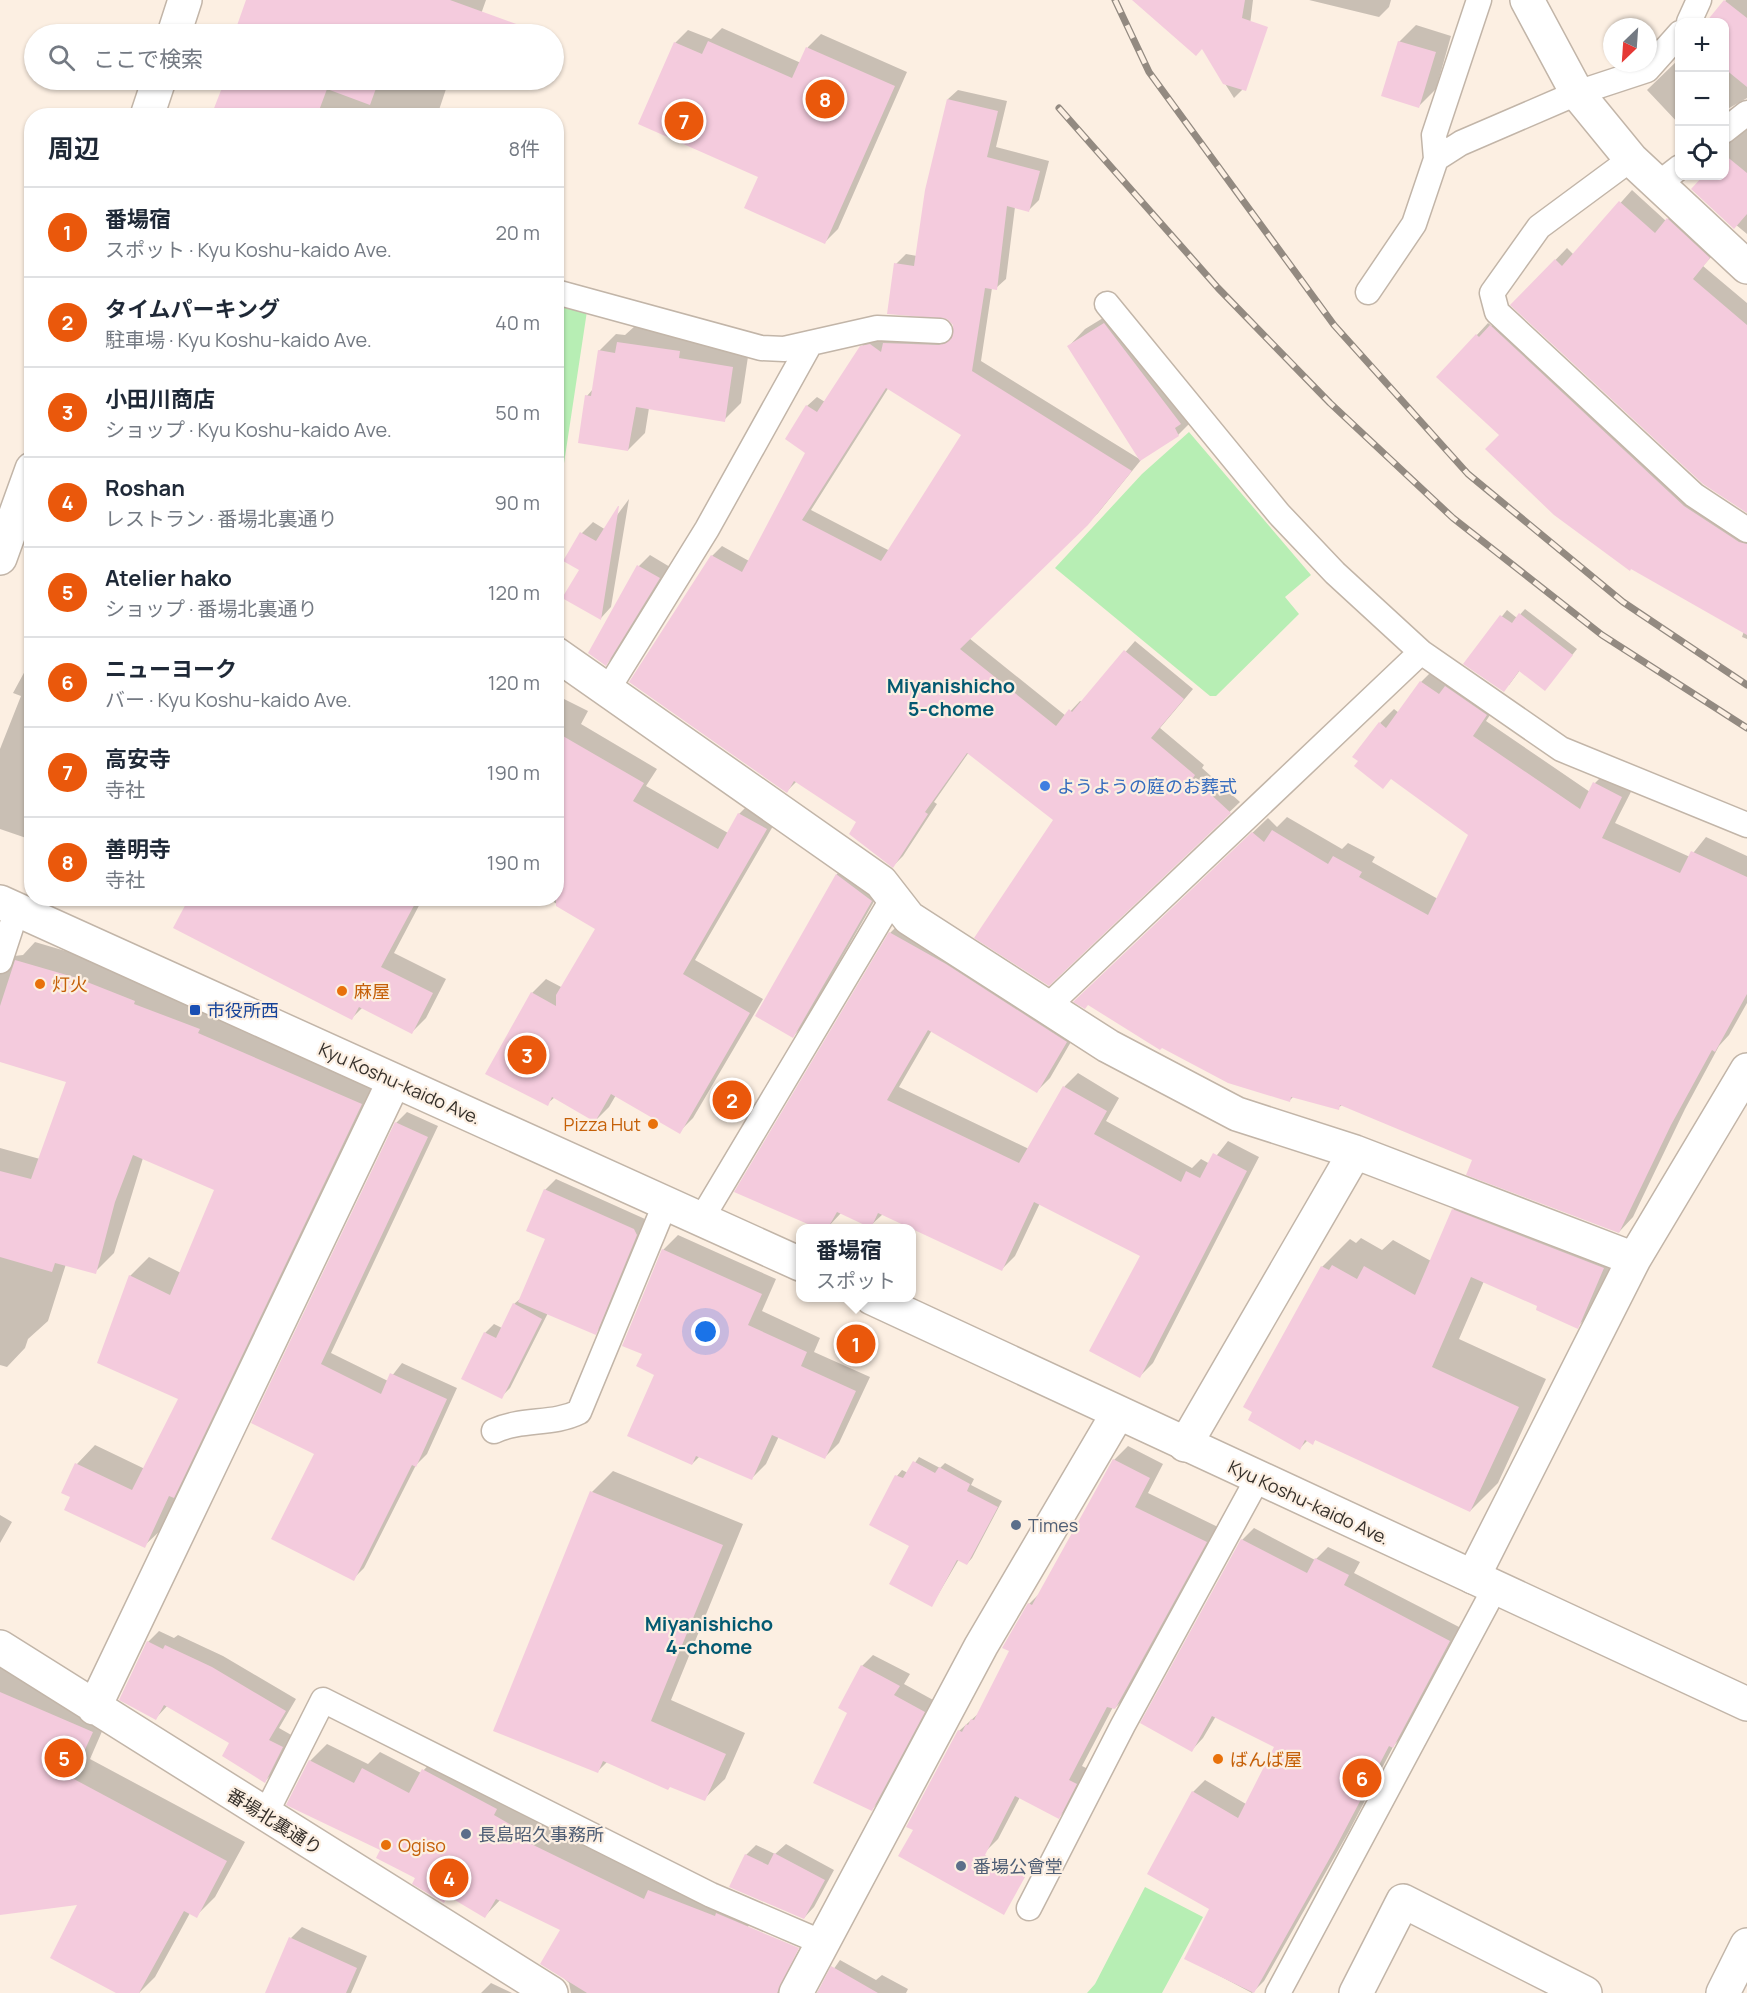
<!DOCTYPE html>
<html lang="ja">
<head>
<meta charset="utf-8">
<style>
	body { margin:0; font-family:Manrope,"Noto Sans JP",sans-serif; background:#f6f6f7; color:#1f2937 }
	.controls { position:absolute; right:18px; top:18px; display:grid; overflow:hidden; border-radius:12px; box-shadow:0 2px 4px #0004 }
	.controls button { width:54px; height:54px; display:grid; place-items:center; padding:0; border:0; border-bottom:2px solid #e0e1e3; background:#fff; color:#1f2937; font:30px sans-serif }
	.compass { position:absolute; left:1603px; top:18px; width:54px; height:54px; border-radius:50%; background:#fff; box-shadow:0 2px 4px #0004; rotate:205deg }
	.you { position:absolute; left:706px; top:1332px; width:21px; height:21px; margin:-15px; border:4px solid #fff; border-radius:50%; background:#1a73e8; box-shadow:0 0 0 9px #1a73e833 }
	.badge { display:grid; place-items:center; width:39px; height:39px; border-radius:50%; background:#ea580c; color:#fff; font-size:20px; font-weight:700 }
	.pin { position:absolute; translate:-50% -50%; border:3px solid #fff; box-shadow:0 2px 6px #0006 }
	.popup { position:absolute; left:796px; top:1224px; width:120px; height:78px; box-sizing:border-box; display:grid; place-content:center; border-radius:12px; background:#fff; filter:drop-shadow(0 2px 4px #0005); font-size:20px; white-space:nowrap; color:#747a83 }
	.popup b { font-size:22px; color:#1f2937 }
	.popup::after { content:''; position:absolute; left:50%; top:100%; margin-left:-12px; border:12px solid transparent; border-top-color:#fff }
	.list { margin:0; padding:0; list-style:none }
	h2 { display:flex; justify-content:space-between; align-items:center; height:78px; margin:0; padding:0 24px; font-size:26px }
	h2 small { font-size:20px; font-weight:400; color:#747a83 }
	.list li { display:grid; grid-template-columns:39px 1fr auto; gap:18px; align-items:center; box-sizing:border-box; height:90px; padding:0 24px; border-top:2px solid #e0e1e3 }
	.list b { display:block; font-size:22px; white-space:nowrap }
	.list p { margin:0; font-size:20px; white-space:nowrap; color:#747a83 }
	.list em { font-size:20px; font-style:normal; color:#747a83 }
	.icon { flex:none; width:33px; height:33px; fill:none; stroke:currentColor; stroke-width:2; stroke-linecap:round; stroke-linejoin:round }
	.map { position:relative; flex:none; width:1747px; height:1993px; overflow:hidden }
	.search { position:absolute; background:#fff; box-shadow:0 2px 4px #0004; left:24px; top:24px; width:540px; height:66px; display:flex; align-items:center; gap:15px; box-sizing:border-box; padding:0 21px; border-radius:33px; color:#747a83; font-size:22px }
	.panel { position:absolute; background:#fff; box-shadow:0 2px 4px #0004; left:24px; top:108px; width:540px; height:798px; border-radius:24px }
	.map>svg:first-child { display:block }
	.green { fill:#b7eeb4 }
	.shadow { fill:#0003; fill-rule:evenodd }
	.building { fill:#f4cbdd; fill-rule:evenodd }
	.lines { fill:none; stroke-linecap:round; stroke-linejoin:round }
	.lane-casing { stroke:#c2b5a8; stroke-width:27 }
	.street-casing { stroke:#c2b5a8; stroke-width:36 }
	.secondary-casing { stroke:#c2b5a8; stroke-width:36 }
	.primary-casing { stroke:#c2b5a8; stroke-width:36 }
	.lane { stroke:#fff; stroke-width:24 }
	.street { stroke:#fff; stroke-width:33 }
	.secondary { stroke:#fff; stroke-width:33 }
	.primary { stroke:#fff; stroke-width:33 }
	.rail-casing { stroke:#938a81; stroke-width:7 }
	.rail { stroke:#fcefe2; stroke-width:4.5; stroke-dasharray:14; stroke-linecap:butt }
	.shop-dot { fill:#3f7fe0; stroke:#fcefe2; stroke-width:2 }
	.food-dot { fill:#e8710a; stroke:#fcefe2; stroke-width:2 }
	.transit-dot { fill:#1a4fb4; stroke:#fcefe2; stroke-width:2 }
	.service-dot { fill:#5c6f8a; stroke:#fcefe2; stroke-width:2 }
	.labels { text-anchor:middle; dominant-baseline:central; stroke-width:4.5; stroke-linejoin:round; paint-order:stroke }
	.shop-label { font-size:18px; fill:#366cbe; stroke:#fcefe2; text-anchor:start }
	.food-label { font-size:18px; fill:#c56008; stroke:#fcefe2; text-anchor:start }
	.transit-label { font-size:18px; fill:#164399; stroke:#fcefe2; text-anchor:start }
	.street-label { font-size:18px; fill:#342f2a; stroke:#fcefe2 }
	.service-label { font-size:18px; fill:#4e5e75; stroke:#fcefe2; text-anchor:start }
	.neighbourhood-label { font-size:20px; font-weight:bold; fill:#035971; stroke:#fcefe2 }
</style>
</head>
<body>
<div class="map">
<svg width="1747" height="1993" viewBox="0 0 1747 1993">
	<rect width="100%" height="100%" fill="#fcefe2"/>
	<path class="green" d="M557 301 587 311 563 470 557 532Z
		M1189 432 1311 575 1285 597 1299 614 1216 696H1210L1055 568 1142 474Z
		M1145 1887 1203 1917 1162 1993H1087L1095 1984Z"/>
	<path class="shadow" d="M247 0H486L476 28 469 34H235Z
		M1147 0H1253L1242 90 1234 98 1202 47Z
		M1309 0H1391L1389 7 1379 17Z
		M1726 0H1747V98L1724 111V22H1708Z
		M1416 25 1451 36 1436 89 1419 106 1399 42Z
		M722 28 801 63 808 47 821 34 907 72 838 229 825 242 760 176 675 43 688 30 711 39Z
		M1680 58V125L1647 90Z
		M226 80H449L437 116H213Z
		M958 90 1007 101 996 147 1049 161 1039 200 1029 210 1015 207 1006 279 996 288H992L981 361 1141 460 1098 513 969 638 1066 716 1080 701 1082 702 1135 641 1193 689 1160 728 1204 765 1202 768 1240 802 1049 984 1055 820 969 752 934 802 937 804 903 856 893 866 858 822 797 781 787 791 712 556 722 546 749 561 807 452V406L817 397 825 402 861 347 872 337 954 334V324L896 264 906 254 917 256 948 99ZM889 387 963 434 890 551 811 510Z
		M1724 128 1740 134 1747 129V234L1693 189 1705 176H1724Z
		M1632 190 1666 221 1680 207 1721 246 1703 266 1747 303V511L1512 305 1567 248 1574 255Z
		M1121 307 1195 418 1178 435 1141 459 1069 346 1085 329Z
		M1503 315 1747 528V639L1742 637 1744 631 1438 377 1488 323 1492 326Z
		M635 326 749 350 741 403 724 420 649 408 645 433 628 450 587 396 593 389 599 351 616 334 625 335Z
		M629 499 611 607 601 618 581 570 582 533 593 522 606 530Z
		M650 555 670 567 617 653 606 664 639 566Z
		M1525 609 1577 649 1545 689 1520 670 1509 685 1465 663 1507 610 1517 618Z
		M32 658V840L0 829V749L21 696 13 693Z
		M1436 667 1500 700 1486 721 1590 792 1595 783 1609 769 1636 782 1615 823 1690 857 1706 837 1747 856V1003L1729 1035 1719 1046 1685 1109 1633 1217 1619 1232 1474 1159 1342 1105 1338 1108 1294 1096 1289 1101 1090 987 1268 818 1277 827 1287 817 1342 849 1348 843 1375 857 1372 862 1438 899 1470 835 1380 723 1394 709 1399 713 1421 682Z
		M556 695 588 711 581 724 657 769 646 786 728 833 739 814 753 800 780 814 695 960 763 999 693 1118 679 1132 616 1095 609 1107 595 1121 555 1097 547 1104 532 993 546 979 563 988 597 928 547 898H556Z
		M846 866 880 891 802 1027 793 1036 757 1015 837 874Z
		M189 898H423L394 953 446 979 426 1018 412 1032 363 1007 352 1018Z
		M0 920 7 922 14 956 23 955 35 942 96 960 380 1085 163 1528 144 1546 72 1496 77 1464 95 1445 145 1469 180 1399 130 1276 149 1257 181 1273 216 1189 143 1158 114 1253 95 1272 66 1264 48 1321 28 1339 25 1348 7 1367 0 1365V1148L40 1159 68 1081 0 1061Z
		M903 920 1079 1028 1050 1078 1037 1091 932 1030 899 1087 1029 1149 1065 1086 1078 1073 1119 1098 1106 1121 1192 1168 1201 1159 1210 1164 1228 1141 1259 1157 1153 1363 1140 1376 1142 1255 1040 1203 1015 1256 1002 1269 883 1214 870 1226 841 1213 827 1228H821L736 1191 890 933Z
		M407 1112 438 1126 331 1353 388 1381 402 1363 457 1388 427 1454 416 1465 364 1568 353 1579 316 1453 253 1422 396 1123Z
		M556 1179 645 1219 647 1223 606 1322 595 1333 548 1313 510 1388 501 1397 485 1333 494 1324 502 1328 514 1304 521 1298 547 1238 545 1190Z
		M1481 1182 1631 1240 1605 1299 1577 1327 1539 1305 1484 1281 1459 1339 1546 1379 1498 1483 1470 1511 1316 1439 1312 1443 1308 1440 1300 1448 1322 1267 1350 1239 1356 1243 1361 1238 1382 1250 1393 1240 1431 1261 1453 1210Z
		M678 1235 776 1279 762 1311 820 1338 814 1352 870 1377 839 1443 825 1457 779 1436 766 1464 752 1478 700 1456 692 1464 656 1374 644 1353 663 1250Z
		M1128 1446 1163 1464 1148 1493 1220 1528 1129 1694 1115 1708 1113 1707 1082 1766 1090 1770 1073 1803 1059 1817 1020 1797 998 1839 984 1853 915 1830 959 1731 979 1713 1011 1651 1004 1647 1029 1604 1041 1592 1114 1460Z
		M919 1457 940 1468 945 1463 974 1479 971 1485 1002 1501 972 1558 967 1564 959 1559 932 1605 911 1546 871 1524 897 1476 902 1470 908 1473Z
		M613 1471 743 1524 671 1700 745 1733 725 1779 704 1799 607 1762 597 1772 592 1492Z
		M0 1515 12 1522 0 1543Z
		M1254 1528 1315 1560 1328 1547 1360 1562 1354 1573 1461 1628 1405 1734 1394 1745 1348 1833 1264 1981 1252 1993 1186 1958 1211 1909 1193 1792 1205 1780 1246 1804 1276 1747 1216 1716 1203 1738 1192 1750 1242 1540Z
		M159 1631 174 1638 178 1635 223 1656 296 1699 279 1728 293 1736 276 1770 265 1781 231 1742 168 1705 156 1718 148 1642Z
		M873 1655 910 1674 904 1684 935 1701 883 1798 872 1809 849 1713 862 1666Z
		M0 1666 110 1713 90 1759 245 1842 215 1897 196 1916 190 1913 155 1977 139 1993H119L80 1904 0 1913Z
		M327 1744 368 1764 380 1752 421 1773 440 1753 542 1817 539 1823 659 1881 757 1910 713 1993H571L569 1983 562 1976V1930L501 1899 485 1916 449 1895 443 1901 382 1850 310 1761Z
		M786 1844 834 1870 814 1907 804 1918 746 1855 756 1845 775 1854Z
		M302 1927 367 1956 351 1993H267L291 1938Z
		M801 1946 784 1984 787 1993H776Z
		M840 1960 876 1980 882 1975 908 1989 906 1993H817Z
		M491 1983 512 1993H481Z"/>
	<path class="building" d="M246 0H450L533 30V34H234Z
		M1132 0H1245L1242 18 1268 27 1246 91 1223 84 1202 49 1196 56Z
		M1724 0 1747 18V87L1725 69V22H1706Z
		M708 41 792 78 806 47 895 86 825 244 744 208 758 177 638 124 674 42 702 54Z
		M1398 41 1436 52 1419 108 1381 96Z
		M225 80H379L370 105 327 89 317 116H211Z
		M947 99 998 111 987 157 1040 171 1029 212 1007 206 997 290 985 288 972 371 1132 471 1088 525 960 649 1056 726 1069 709 1072 712 1124 650 1184 699 1151 738 1195 775 1193 778 1231 813 1049 986 974 938 1053 820 967 753 925 812 928 814 893 868 849 834 856 822 794 781 787 793 629 682 711 555 742 572 805 453 785 439 806 405 817 412 860 346 870 344 881 352 883 343 939 345 952 338 953 325 947 319 887 314 894 263 914 266 925 190ZM886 388 961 435 881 561 802 520Z
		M1725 155 1747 173V214L1734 229 1691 189 1703 176H1725Z
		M1619 201 1655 233 1667 218 1710 258 1693 279 1747 325V513L1703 484 1510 305 1555 259 1562 266Z
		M1104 323 1181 424 1175 428 1179 436 1140 461 1067 346Z
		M1490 325 1684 506 1739 542 1747 544V635L1631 569 1630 571 1554 515 1485 449 1499 435 1436 377 1476 334 1479 337Z
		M617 342 680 351 679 358 733 367 725 422 636 407 628 451 578 443 585 395 591 396 598 350 615 353Z
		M618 506H619L601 620 562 598 579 570 563 561 580 532 596 541Z
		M637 565 660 578 606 666 588 653Z
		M1519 613 1573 655 1545 691 1519 671 1504 692 1463 664 1500 615 1512 623Z
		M1420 681 1439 694 1445 686 1487 715 1473 736 1580 809 1593 782 1622 797 1602 838 1680 873 1691 851 1747 877V994L1715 1052 1712 1050 1671 1125 1619 1233 1466 1175 1472 1160 1340 1105 1339 1110 1291 1097 1290 1102 1228 1083 1162 1048 1160 1050 1088 1005 1085 1009 1073 1002 1252 832 1264 842 1272 830 1328 864 1333 856 1362 872 1359 877 1428 915 1468 835 1391 779 1383 789 1354 766 1358 761 1352 757 1379 722 1386 728Z
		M556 732 644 783 633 801 718 849 738 813 767 829 683 974 750 1013 680 1134 611 1094 595 1122 552 1097 548 1106 485 1074 531 992 556 1006V995L595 929 556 906Z
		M836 874 872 901 793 1038 755 1016Z
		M189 898H418L381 967 433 993 412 1034 359 1007 352 1020 173 928Z
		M889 932 946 964 1067 1042 1037 1093 928 1030 887 1100 1019 1163 1063 1086 1107 1111 1094 1134 1181 1182 1186 1171 1200 1178 1213 1153 1247 1171 1140 1378 1089 1351 1140 1256 1034 1202 1002 1271 878 1213 871 1228 837 1212 828 1228H817L734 1192Z
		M15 960 77 978 135 1001 134 1004 200 1029 198 1033 362 1104 174 1498 169 1496 145 1548 64 1510 70 1497 61 1493 75 1463 132 1490 178 1399 97 1363 129 1275 170 1295 214 1190 133 1155 115 1202 96 1274 55 1263 52 1272 0 1257V1171L31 1179 66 1082 0 1062V1006Z
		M395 1122 428 1137 321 1364 381 1394 390 1373 447 1399 416 1467 412 1465 354 1581 271 1539 314 1454 251 1423Z
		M544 1189 634 1229 637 1235 596 1335 518 1302 545 1239 526 1231Z
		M1452 1209 1604 1268 1578 1329 1536 1310 1537 1306 1471 1277 1432 1367 1519 1407 1470 1512 1315 1440 1313 1445 1305 1440 1300 1450 1248 1420 1252 1412 1243 1407 1321 1266 1329 1270 1332 1265 1357 1279 1364 1266 1415 1295Z
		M662 1249 762 1294 748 1325 807 1352 801 1366 856 1391 825 1459 772 1435 752 1480 696 1456 692 1465 627 1436 654 1375 636 1366 642 1354 622 1346Z
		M513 1303 542 1319 502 1399 461 1379 484 1332 496 1338Z
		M1113 1459 1150 1478 1135 1507 1207 1542 1115 1709 1107 1707 1069 1780 1077 1784 1059 1819 1015 1796 985 1855 1025 1877 1004 1915 898 1856 913 1830 906 1827 958 1730 962 1732 966 1724 968 1725 971 1719 974 1720 1009 1651 1002 1648 1028 1603 1032 1605Z
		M913 1461 935 1473 939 1467 970 1484 967 1491 998 1507 967 1565 957 1560 932 1607 889 1584 909 1546 869 1525 895 1475 903 1478Z
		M590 1491 723 1545 651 1721 726 1754 705 1801 670 1787 668 1790 603 1761 598 1773 493 1731Z
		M1241 1539 1307 1573 1315 1558 1349 1575 1344 1585 1450 1641 1393 1748 1389 1746 1336 1847 1254 1993 1184 1959 1209 1909 1147 1874 1192 1791 1238 1818 1274 1747 1212 1716 1192 1752 1140 1723Z
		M147 1641 163 1649 165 1645 212 1667 286 1711 269 1740 283 1747 265 1783 222 1756 229 1743 164 1705 156 1720 119 1700Z
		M861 1665 900 1686 894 1695 925 1712 872 1811 813 1783 847 1713 838 1708Z
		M0 1692 93 1732 72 1778 227 1861 197 1918 184 1911 139 1993H116L50 1958 77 1905 0 1915Z
		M309 1760 354 1783 362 1768 409 1793 422 1769 497 1809 494 1815 527 1834 523 1840 644 1899 648 1890 715 1916 716 1913 799 1948 777 1993H587L540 1964 560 1930 496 1899 485 1918 448 1896 444 1903 412 1884 415 1878 376 1858 380 1850 286 1805Z
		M774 1853 825 1880 804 1919 729 1887 745 1854 768 1865Z
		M289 1937 357 1968 346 1993H265Z
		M831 1966 878 1993H817Z"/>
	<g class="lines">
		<defs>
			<path id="lane" d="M1689 22 1699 0
				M1724 131 1747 113
				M1436 159 1461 143 1577 93 1647 70 1680 33
				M1631 159 1539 227 1492 293 1497 312 1694 495 1747 530
				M1658 184 1680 167
				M556 292 761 348 784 349 877 328 940 331
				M1368 292 1414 224 1436 159 1434 135 1479 0
				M1107 304 1279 514 1335 573 1421 652 1561 749 1747 825
				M608 689 707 529 810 344
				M0 961 17 909
				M1047 1007 1421 652
				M702 1218 893 898
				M494 1431C522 1418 553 1425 579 1412L666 1202
				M265 1815 323 1700 711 1895 823 1943
				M1029 1908 1123 1725 1258 1478
				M1278 1993 1495 1588"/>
			<path id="street" d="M1527 0 1577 93 1631 159 1747 267
				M556 654 881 882 909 918 1108 1046 1237 1114 1355 1152 1634 1259
				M1185 1445 1355 1152
				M1473 1577 1634 1259 1747 1070
				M0 1647 551 1993
				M94 1708 394 1081
				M796 1993 981 1646 1118 1413
				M1356 1993 1403 1901 1585 1993
				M1723 1993 1747 1945"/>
			<path id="secondary" d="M0 902 800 1264
				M872 1298 1747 1704"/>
			<path id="primary" d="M174 34 185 0
				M147 116 159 80
				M0 558 32 469"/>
		</defs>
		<use href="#lane" class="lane-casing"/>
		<use href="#street" class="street-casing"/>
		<use href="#secondary" class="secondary-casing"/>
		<use href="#primary" class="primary-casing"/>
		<use href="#lane" class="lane"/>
		<use href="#street" class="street"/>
		<use href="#secondary" class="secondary"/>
		<use href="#primary" class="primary"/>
		<defs>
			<path id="rail" d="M1115 0 1149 72 1334 325 1468 474 1623 602 1747 685
				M1059 108 1218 288 1330 403 1453 518 1602 635 1747 728"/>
		</defs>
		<use href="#rail" class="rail-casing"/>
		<use href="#rail" class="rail"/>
	</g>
	<circle class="shop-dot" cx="1045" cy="786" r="6"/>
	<g class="food-dot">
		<circle cx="40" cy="984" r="6"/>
		<circle cx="342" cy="991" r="6"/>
		<circle cx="653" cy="1124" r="6"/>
		<circle cx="1218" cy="1759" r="6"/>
		<circle cx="386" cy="1845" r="6"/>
	</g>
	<rect class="transit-dot" x="189" y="1004" width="12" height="12" rx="3"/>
	<g class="service-dot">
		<circle cx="1016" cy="1525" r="6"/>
		<circle cx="466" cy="1834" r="6"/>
		<circle cx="961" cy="1866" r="6"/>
	</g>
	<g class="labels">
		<g class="shop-label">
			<text x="1057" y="786">ようようの庭のお葬式</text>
		</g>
		<g class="food-label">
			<text x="52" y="984">灯火</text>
			<text x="354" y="991">麻屋</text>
			<text x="641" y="1124" text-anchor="end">Pizza Hut</text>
			<text x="1230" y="1759">ばんば屋</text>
			<text x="398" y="1845">Ogiso</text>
		</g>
		<g class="transit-label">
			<text x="207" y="1010">市役所西</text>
		</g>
		<g class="street-label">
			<text transform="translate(400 1083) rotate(24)">Kyu Koshu-kaido Ave.</text>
			<text transform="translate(1309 1502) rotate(25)">Kyu Koshu-kaido Ave.</text>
			<text transform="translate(275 1821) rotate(32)">番場北裏通り</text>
		</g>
		<g class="service-label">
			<text x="1028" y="1525">Times</text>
			<text x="478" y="1834">長島昭久事務所</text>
			<text x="973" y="1866">番場公會堂</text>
		</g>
		<g class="neighbourhood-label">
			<text x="951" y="685">Miyanishicho<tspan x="951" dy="23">5-chome</tspan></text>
			<text x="709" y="1623">Miyanishicho<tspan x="709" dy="23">4-chome</tspan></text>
		</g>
	</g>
</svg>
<div class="controls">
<button>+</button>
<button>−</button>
<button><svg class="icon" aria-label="locate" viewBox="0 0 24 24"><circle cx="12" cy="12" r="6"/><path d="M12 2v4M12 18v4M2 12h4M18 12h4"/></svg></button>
</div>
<svg class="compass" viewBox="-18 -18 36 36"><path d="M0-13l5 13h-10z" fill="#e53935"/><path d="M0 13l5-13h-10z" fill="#747a83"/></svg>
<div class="you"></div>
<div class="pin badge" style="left:856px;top:1344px">1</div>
<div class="popup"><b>番場宿</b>スポット</div>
<div class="pin badge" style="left:732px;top:1100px">2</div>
<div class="pin badge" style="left:527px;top:1055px">3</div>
<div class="pin badge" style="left:449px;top:1878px">4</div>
<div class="pin badge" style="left:64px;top:1758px">5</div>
<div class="pin badge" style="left:1362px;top:1778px">6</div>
<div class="pin badge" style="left:684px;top:121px">7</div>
<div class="pin badge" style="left:825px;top:99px">8</div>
<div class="search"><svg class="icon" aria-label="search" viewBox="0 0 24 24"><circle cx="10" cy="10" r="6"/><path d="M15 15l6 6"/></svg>ここで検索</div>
<section class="panel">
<h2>周辺<small>8件</small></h2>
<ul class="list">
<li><span class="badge">1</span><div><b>番場宿</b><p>スポット · Kyu Koshu-kaido Ave.</p></div><em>20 m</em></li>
<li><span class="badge">2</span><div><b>タイムパーキング</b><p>駐車場 · Kyu Koshu-kaido Ave.</p></div><em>40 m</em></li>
<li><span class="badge">3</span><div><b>小田川商店</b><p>ショップ · Kyu Koshu-kaido Ave.</p></div><em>50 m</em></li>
<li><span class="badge">4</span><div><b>Roshan</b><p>レストラン · 番場北裏通り</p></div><em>90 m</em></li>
<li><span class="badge">5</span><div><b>Atelier hako</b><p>ショップ · 番場北裏通り</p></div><em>120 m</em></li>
<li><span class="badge">6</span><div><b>ニューヨーク</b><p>バー · Kyu Koshu-kaido Ave.</p></div><em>120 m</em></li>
<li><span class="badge">7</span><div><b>高安寺</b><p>寺社</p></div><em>190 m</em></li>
<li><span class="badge">8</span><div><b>善明寺</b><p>寺社</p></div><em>190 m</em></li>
</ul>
</section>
</div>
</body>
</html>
